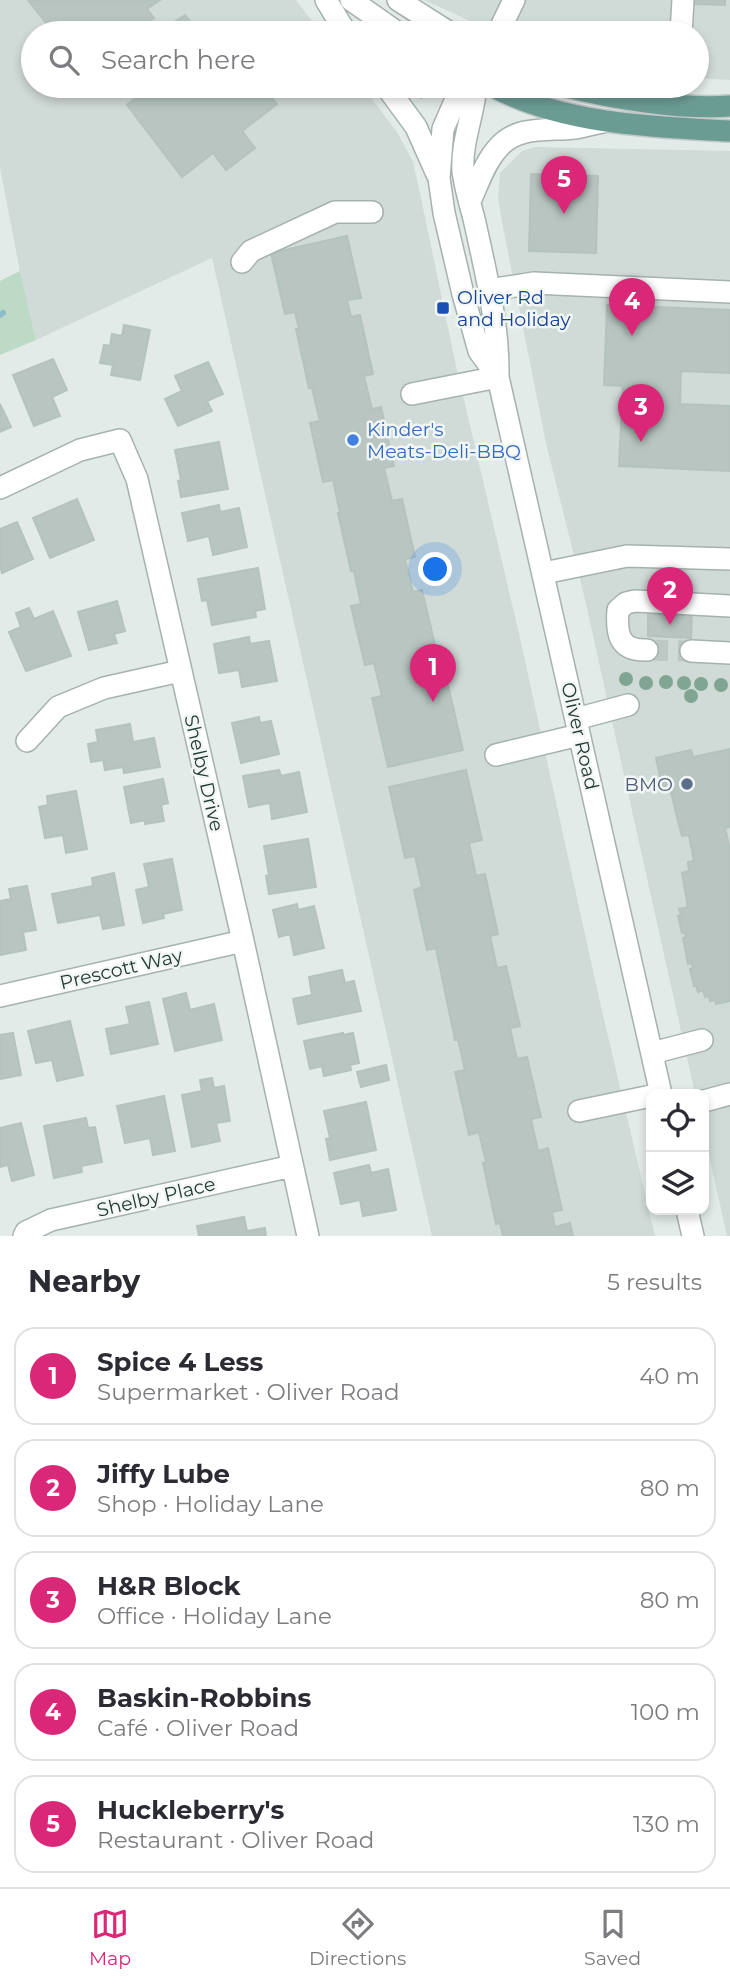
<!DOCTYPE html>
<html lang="en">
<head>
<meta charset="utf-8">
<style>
	body { margin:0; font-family:Montserrat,sans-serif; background:#f2f2f3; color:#2b2b33 }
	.controls { position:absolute; right:21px; bottom:21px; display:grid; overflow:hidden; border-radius:14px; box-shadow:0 4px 10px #0003 }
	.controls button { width:63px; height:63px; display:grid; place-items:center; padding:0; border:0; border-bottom:2px solid #e1e1e2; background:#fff; color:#2b2b33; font:35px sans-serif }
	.you { position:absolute; left:436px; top:570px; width:24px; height:24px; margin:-18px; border:5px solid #fff; border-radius:50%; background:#1a73e8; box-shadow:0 0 0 10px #1a73e833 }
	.badge { display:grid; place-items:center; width:46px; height:46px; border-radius:50%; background:#db2777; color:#fff; font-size:23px; font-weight:700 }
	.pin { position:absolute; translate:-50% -58px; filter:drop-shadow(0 2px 4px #0008) }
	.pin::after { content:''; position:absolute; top:37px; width:24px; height:21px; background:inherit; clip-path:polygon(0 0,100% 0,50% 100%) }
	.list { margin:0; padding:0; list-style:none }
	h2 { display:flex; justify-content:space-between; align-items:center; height:91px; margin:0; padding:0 28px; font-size:30px }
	h2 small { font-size:23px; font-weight:400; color:#7c7c81 }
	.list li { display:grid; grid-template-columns:46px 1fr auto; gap:21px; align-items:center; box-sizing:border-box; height:98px; margin:0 14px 14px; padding:0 14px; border:2px solid #e1e1e2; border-radius:21px }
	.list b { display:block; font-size:26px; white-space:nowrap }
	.list p { margin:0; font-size:23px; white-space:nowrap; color:#7c7c81 }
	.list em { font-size:23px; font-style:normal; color:#7c7c81 }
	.icon { flex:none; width:38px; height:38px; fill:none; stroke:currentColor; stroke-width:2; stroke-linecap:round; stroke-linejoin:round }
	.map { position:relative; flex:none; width:730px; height:1236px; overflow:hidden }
	.search { position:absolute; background:#fff; box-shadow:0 4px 10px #0003; left:21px; right:21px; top:21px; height:77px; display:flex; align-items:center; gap:18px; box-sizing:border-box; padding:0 24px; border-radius:38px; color:#7c7c81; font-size:26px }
	.sheet { height:651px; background:#fff }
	nav { display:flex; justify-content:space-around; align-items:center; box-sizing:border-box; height:98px; border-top:2px solid #e1e1e2; background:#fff; font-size:19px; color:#7c7c81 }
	nav a { display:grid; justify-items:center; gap:4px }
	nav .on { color:#db2777 }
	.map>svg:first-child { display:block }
	.built { fill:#d0dad7 }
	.green { fill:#bddac7 }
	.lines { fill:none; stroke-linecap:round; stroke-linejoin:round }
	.stream { stroke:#8fbcca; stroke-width:6 }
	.building { fill:#b8c5c1; stroke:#b5c3bf; stroke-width:2 }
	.minor-tunnel { stroke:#bcc8c4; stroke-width:21; stroke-dasharray:21 10; stroke-linecap:butt }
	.minor-casing { stroke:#a5b2af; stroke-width:24 }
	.major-casing { stroke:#c2c8c7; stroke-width:24 }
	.path { stroke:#86aba3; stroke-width:3.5; stroke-dasharray:3.5 5; stroke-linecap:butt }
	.minor { stroke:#fff; stroke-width:21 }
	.major { stroke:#6b9c94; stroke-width:21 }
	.tree { fill:#81a593 }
	.transit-dot { fill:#1a4fb4; stroke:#f2f7f5; stroke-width:2.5 }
	.shop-dot { fill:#3f7fe0; stroke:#f2f7f5; stroke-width:2.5 }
	.service-dot { fill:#5c6f8a; stroke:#f2f7f5; stroke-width:2.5 }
	.labels { text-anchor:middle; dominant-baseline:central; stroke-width:5; stroke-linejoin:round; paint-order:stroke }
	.transit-label { font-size:19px; fill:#164399; stroke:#f2f7f5; text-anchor:start }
	.shop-label { font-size:19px; fill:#366cbe; stroke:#f2f7f5; text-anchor:start }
	.street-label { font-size:19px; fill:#243a36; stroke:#f2f7f5 }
	.service-label { font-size:19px; fill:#4e5e75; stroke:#f2f7f5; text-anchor:end }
</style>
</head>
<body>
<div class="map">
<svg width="730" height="1236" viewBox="0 0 730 1236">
	<rect width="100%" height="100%" fill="#e2ebe8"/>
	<path class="built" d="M0 0H296L321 33H33V86H362L397 132 413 162 421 198 456 366 520 638 599 998 655 1236H432L212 258 36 340 20 271 0 168Z
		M424 0H730V80L697 78V33H497Z
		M535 147 730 151V1236H727L704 1133V1094H695L584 595 546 443 503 227 498 198 500 173 522 151Z"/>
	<path class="green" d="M20 271 36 340 0 355V281Z"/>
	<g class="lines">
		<path class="stream" d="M0 315 3 313"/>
	</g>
	<path class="building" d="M28 0H160L147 9 154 18 146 24 152 33H54Z
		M691 0H725V5L691 4Z
		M185 15 191 23 183 29 176 21Z
		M150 86H263L277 104 242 131 255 148 226 170 213 153 182 177 127 105Z
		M531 174 598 176 596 253 529 251Z
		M347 236 361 298 347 300 351 317 360 315 373 374 364 376 372 409 381 407 394 466 384 468 392 501 402 499 415 557 405 559 413 592 422 590 436 649 426 651 434 684 447 681 463 750 388 767 372 698 382 696 374 663 365 665 351 606 361 604 354 571H351L338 513H340L333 480 323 482 310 423 320 421 312 388H309L296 329H299L295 312 285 314 271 253Z
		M607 305 730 310V373L681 371 680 404 730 406V471L619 466 623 386 604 385Z
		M124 325 150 330 140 380 111 375 113 365 100 363 104 345 110 346 112 334 122 336Z
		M53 359 67 390 52 397 60 416 34 426 13 375Z
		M208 362 223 394 207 401 212 411 178 426 165 399 182 391 175 376Z
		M0 404 11 427 0 432Z
		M219 442 228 489 181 497 178 481 181 480 175 450Z
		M77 499 94 540 50 558 33 518Z
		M219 505 220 512 239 508 247 547 213 555 209 536 188 541 182 513Z
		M17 522 33 559 2 573 0 566V529Z
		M258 568 265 609 255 611 256 617 212 625 207 600 202 601 198 579Z
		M117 601 125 631 114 634 117 643 89 650 78 612Z
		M29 608 34 619 53 611 71 656 26 671 9 632 21 627 16 613Z
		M648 612 692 614 691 638 648 636Z
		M249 637 250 644 269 641 277 681 242 687 239 670 219 673 214 644Z
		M259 717 260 723 271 721 279 754 241 763 232 723Z
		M130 724 133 742 154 738 160 767 124 773 123 767 105 770 103 760 91 762 88 744 98 742 96 730Z
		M730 749V827L725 828 730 850V1001L716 1004 715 1000 710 1001 709 996 705 997 703 990 698 992 696 985 694 986 690 969 693 968 692 963 688 964 683 938 686 937 685 933H682L678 916 681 915 679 909 688 907 682 873 689 871 688 862 694 861 689 835 682 836 680 829 670 788 663 790 656 758 691 750 693 757Z
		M279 770 281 776 299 772 307 812 272 819 270 803 249 807 243 776Z
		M466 770 482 840 469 843 476 876 485 874 498 934 490 936 497 968 506 966 520 1026 510 1028 517 1059 527 1057 541 1117 531 1119 538 1151 548 1148 562 1210 552 1212 555 1227 570 1223 573 1236H503L500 1223 496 1224 483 1163 486 1162 479 1132 469 1135 455 1072 465 1070 458 1039 455 1040 436 948 427 950 414 890 422 887 415 856 405 858 389 787Z
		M163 779 168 803 161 805 164 821 145 824V820L131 823 124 787Z
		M76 791 87 849 66 853 63 835 45 838 39 807 48 805 47 796Z
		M308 839 316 887 269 894 266 876 269 875 264 846Z
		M172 859 182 910 163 914 164 918 143 923 136 890 149 887 144 864Z
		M114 873 124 925 103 929 100 915 58 923 52 894 93 886 92 878Z
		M27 886 36 930 23 932 26 950 0 955V901L11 899 9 889Z
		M297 904 298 910 314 906 324 948 294 955 290 934 279 937 273 910Z
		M342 970 345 983 354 981 361 1011 298 1024 293 999 312 995 309 977Z
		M186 993 190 1010 214 1004 222 1040 175 1051 163 999Z
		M149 1002 158 1044 111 1054 106 1029 130 1024 126 1007Z
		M70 1021 83 1075 57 1081 52 1060 36 1063 28 1031Z
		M13 1033 21 1075 0 1079V1035Z
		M343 1033V1035L353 1033 359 1063 350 1065 351 1070 324 1076 322 1066 310 1069 304 1041Z
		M386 1065 389 1080 361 1087 357 1072Z
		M212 1078 214 1088 224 1086 230 1121 216 1123 220 1141 192 1147 182 1095 202 1091 200 1080Z
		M164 1096 175 1151 153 1155 150 1138 125 1143 117 1106Z
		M366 1102 376 1150 330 1160 326 1139 330 1138 324 1111Z
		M86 1118 88 1128 95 1127 102 1162 81 1166 82 1172 54 1178 44 1126Z
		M21 1123 34 1175 12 1181 8 1165 0 1167V1128Z
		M369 1165 371 1173 388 1169 396 1210 363 1216 360 1200 341 1204 334 1173Z
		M244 1217 247 1231 265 1228 266 1236H199L197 1226Z"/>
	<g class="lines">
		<path class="minor-tunnel" d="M647 650 691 651"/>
		<defs>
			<path id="minor" d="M326 0 346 33
				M351 0 398 33
				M398 0 450 33
				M498 33 514 0
				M681 33 683 0
				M386 86 416 127 437 174
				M469 86 456 99 443 129 439 178 444 213 463 294 479 351 498 377
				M476 86C474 114 461 142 463 171 465 188 471 206 475 223 486 274 499 325 498 377L661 1094
				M470 201C478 184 485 162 498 148 517 125 548 131 575 128 586 126 597 123 607 121
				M242 262 251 251 335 212H372
				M489 290 534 283 730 292
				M412 394 498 377
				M0 488 80 450 120 440 137 479 243 941 308 1236
				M544 573 627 556 730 559
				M647 650C619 651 616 634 618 610L626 603 635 601 730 606
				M691 651 730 653
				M576 719 628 705
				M27 741 58 707 104 688 180 671
				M496 755 579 735
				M0 996 243 941
				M652 1053 702 1040
				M704 1101 730 1094
				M579 1111 651 1096
				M687 1210 693 1236
				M24 1236 26 1232 51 1220 292 1166"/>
			<path id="major" d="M492 86C561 124 653 127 730 131
				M563 86C611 98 681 110 730 106"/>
		</defs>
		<use href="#minor" class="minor-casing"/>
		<use href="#major" class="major-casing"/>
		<path class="path" d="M420 97 436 93"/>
		<use href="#minor" class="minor"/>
		<use href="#major" class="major"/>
	</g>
	<g class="tree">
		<circle cx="626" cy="679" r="7"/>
		<circle cx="666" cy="682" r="7"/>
		<circle cx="646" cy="683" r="7"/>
		<circle cx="684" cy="683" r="7"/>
		<circle cx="701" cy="684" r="7"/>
		<circle cx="721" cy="685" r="7"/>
		<circle cx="691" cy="696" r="7"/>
	</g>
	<rect class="transit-dot" x="436" y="301" width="14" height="14" rx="3.5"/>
	<circle class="shop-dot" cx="353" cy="440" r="7"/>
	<circle class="service-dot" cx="687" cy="784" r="7"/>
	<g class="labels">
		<g class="transit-label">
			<text x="457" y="297">Oliver Rd<tspan x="457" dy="22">and Holiday</tspan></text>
		</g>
		<g class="shop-label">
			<text x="367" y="429">Kinder's<tspan x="367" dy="22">Meats-Deli-BBQ</tspan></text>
		</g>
		<g class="street-label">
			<text transform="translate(580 736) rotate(77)">Oliver Road</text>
			<text transform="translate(204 773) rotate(77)">Shelby Drive</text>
			<text transform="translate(121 969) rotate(-13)">Prescott Way</text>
			<text transform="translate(156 1197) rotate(-13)">Shelby Place</text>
		</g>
		<g class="service-label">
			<text x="673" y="784">BMO</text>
		</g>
	</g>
</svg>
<div class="controls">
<button><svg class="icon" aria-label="locate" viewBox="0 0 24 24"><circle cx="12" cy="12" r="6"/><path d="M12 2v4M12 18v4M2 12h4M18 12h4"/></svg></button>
<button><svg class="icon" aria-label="layers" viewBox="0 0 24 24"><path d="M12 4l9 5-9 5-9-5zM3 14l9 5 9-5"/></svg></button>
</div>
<div class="you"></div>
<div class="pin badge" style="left:433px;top:702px">1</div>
<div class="pin badge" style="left:670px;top:625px">2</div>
<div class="pin badge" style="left:641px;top:442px">3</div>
<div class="pin badge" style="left:632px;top:336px">4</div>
<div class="pin badge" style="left:564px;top:214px">5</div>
<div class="search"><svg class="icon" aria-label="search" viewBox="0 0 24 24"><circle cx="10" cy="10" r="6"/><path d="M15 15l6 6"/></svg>Search here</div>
</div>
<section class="sheet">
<h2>Nearby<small>5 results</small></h2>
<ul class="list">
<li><span class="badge">1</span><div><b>Spice 4 Less</b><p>Supermarket · Oliver Road</p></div><em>40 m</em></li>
<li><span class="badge">2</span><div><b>Jiffy Lube</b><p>Shop · Holiday Lane</p></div><em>80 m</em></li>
<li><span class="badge">3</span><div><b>H&amp;R Block</b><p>Office · Holiday Lane</p></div><em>80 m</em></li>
<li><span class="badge">4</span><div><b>Baskin-Robbins</b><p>Café · Oliver Road</p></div><em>100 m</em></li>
<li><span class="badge">5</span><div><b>Huckleberry's</b><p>Restaurant · Oliver Road</p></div><em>130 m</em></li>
</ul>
</section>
<nav>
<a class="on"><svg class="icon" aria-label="map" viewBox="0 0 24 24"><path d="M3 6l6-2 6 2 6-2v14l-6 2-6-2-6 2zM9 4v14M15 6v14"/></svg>Map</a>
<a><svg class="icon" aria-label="directions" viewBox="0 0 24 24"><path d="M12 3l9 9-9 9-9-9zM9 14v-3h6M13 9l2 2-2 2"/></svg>Directions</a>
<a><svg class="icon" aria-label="saved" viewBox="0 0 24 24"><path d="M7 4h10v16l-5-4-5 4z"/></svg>Saved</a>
</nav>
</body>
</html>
